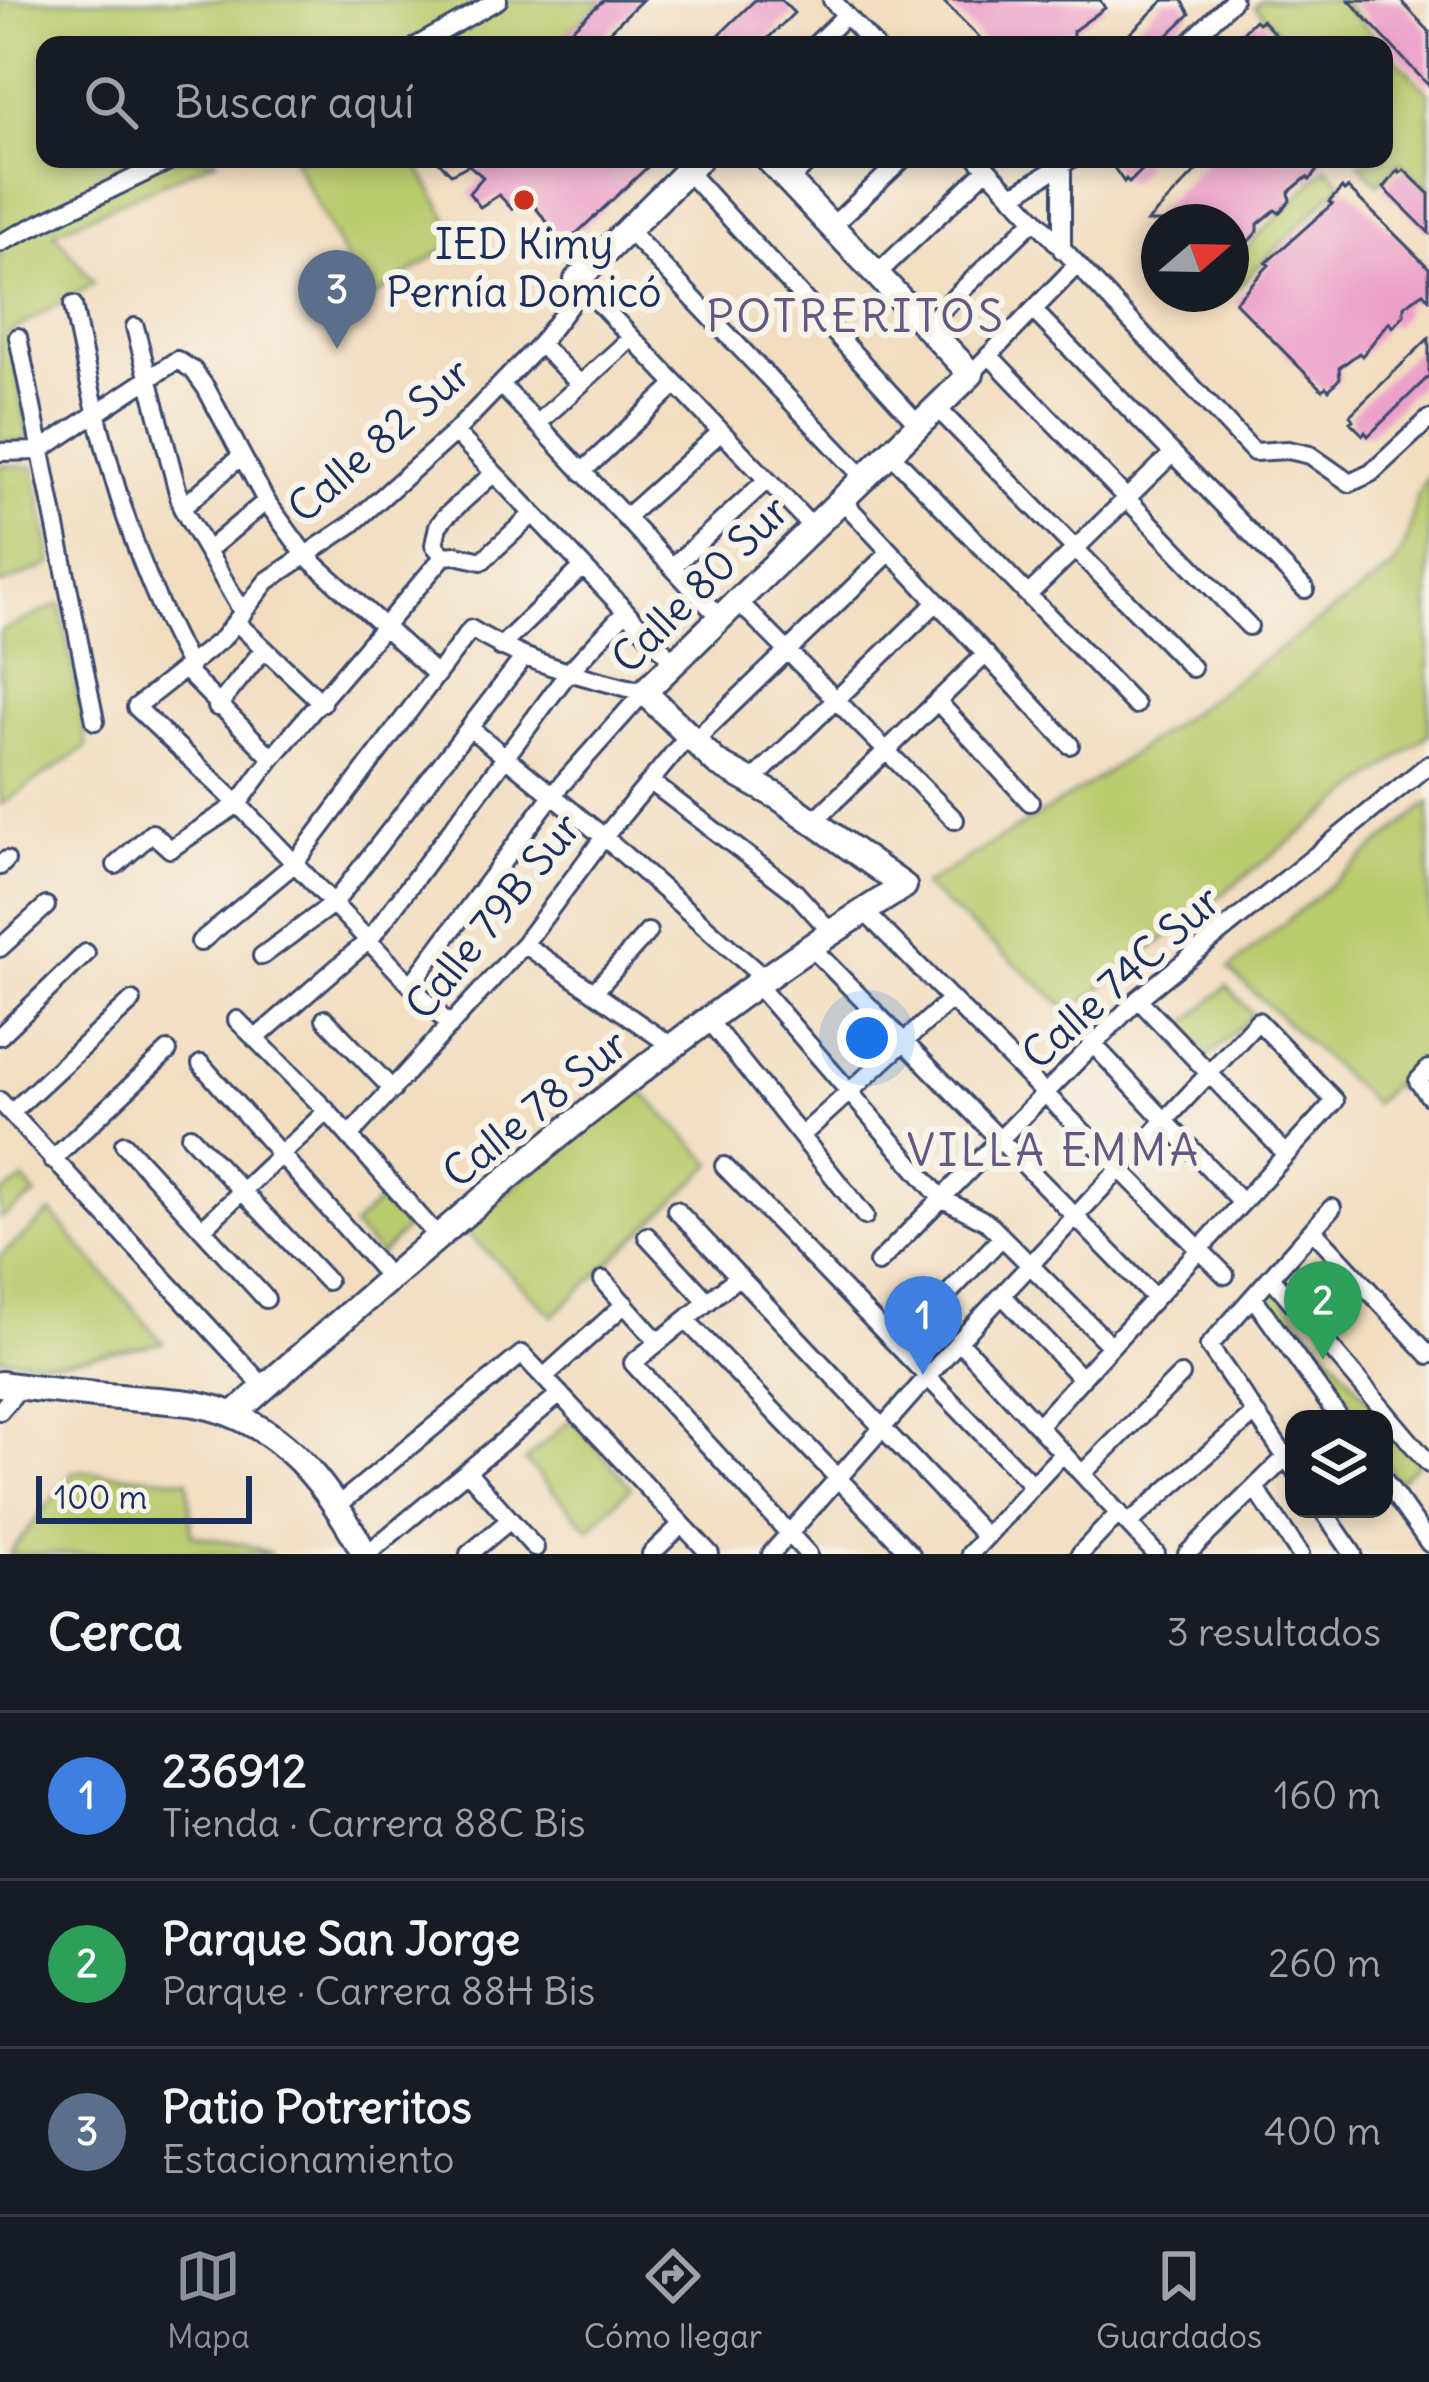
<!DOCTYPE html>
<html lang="es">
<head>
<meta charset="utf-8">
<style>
	body { margin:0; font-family:Delius,sans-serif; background:#20242c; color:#f1f3f6 }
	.controls { position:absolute; right:36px; bottom:36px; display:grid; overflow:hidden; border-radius:24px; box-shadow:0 6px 18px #0003 }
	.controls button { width:108px; height:108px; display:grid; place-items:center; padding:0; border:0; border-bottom:3px solid #363941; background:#171b24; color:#f1f3f6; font:60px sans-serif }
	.compass { position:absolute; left:1141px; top:204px; width:108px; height:108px; border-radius:50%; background:#171b24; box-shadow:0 6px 18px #0003; rotate:70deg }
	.scale { position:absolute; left:36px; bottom:30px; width:216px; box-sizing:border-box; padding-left:12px; border:6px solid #1b2f5e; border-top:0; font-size:33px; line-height:42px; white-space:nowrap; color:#1b2f5e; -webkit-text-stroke:9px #f7f3e8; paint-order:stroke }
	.you { position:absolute; left:867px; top:1038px; width:42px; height:42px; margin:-30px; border:9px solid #fff; border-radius:50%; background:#1a73e8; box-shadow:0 0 0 18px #1a73e833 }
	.badge { display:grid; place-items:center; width:78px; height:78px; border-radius:50%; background:#8c9099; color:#fff; font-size:39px; font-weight:700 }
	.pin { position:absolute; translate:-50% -99px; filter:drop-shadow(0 3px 6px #0008) }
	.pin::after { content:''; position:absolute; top:63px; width:42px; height:36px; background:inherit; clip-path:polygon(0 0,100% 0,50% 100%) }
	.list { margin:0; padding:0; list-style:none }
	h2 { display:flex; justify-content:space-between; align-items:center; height:156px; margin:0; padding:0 48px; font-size:51px }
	h2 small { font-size:39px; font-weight:400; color:#9ea1a6 }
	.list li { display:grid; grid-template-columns:78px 1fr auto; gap:36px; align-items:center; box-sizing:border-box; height:168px; padding:0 48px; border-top:3px solid #363941 }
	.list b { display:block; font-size:45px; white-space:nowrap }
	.list p { margin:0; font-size:39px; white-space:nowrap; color:#9ea1a6 }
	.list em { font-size:39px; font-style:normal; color:#9ea1a6 }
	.icon { flex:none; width:66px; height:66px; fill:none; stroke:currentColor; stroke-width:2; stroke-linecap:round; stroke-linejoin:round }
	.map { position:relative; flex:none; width:1429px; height:1554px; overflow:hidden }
	.search { position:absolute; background:#171b24; box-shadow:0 6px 18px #0003; left:36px; right:36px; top:36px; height:132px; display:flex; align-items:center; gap:30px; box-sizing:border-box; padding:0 42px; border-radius:24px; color:#9ea1a6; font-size:45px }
	.sheet { height:660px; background:#171b24 }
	nav { display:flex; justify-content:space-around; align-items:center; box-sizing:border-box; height:168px; border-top:3px solid #363941; background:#171b24; font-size:33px; color:#9ea1a6 }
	nav a { display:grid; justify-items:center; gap:6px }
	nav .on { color:#8c9099 }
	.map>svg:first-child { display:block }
	.green { fill:#bacb6e; stroke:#6a7d66; stroke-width:3 }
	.building { fill:#eca0c9 }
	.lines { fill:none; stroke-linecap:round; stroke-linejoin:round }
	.street-casing { stroke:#3b496d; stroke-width:22 }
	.secondary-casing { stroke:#3b496d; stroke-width:30 }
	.street { stroke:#fff; stroke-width:16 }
	.secondary { stroke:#fff; stroke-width:24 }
	.poi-dot { fill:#c8321e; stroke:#f7f3e8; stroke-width:4.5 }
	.labels { text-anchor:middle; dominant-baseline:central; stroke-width:12; stroke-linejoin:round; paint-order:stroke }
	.poi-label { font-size:42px; fill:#1b2f5e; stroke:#f7f3e8 }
	.street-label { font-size:42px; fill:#1b2f5e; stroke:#f7f3e8 }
	.neighbourhood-label { font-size:45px; letter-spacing:3px; fill:#645783; stroke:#f7f3e8 }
</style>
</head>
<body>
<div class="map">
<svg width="1429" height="1554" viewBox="0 0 1429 1554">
	<rect width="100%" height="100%" fill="#f7f3e8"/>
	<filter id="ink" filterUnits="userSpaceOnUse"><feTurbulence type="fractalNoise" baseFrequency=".00833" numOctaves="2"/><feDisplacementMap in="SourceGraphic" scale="24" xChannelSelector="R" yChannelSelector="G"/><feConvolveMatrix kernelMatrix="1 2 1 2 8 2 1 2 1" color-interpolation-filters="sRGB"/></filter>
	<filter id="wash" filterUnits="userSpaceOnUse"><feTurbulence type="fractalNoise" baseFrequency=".004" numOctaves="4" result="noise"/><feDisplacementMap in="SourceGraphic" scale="48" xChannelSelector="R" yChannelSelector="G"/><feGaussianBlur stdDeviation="2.7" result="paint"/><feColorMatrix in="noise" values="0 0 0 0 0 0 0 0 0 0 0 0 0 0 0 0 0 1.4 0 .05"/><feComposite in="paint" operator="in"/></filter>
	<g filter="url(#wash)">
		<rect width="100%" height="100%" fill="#f2ddc0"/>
		<path class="green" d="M0 0H604L554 45H45V159H218L54 232 94 283 9 333 29 442 0 440Z
			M1261 0H1340L1383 45H1291L1255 6Z
			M1384 46 1429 93V190L1400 162 1378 184 1359 163 1384 159Z
			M293 159H414L459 239 368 302Z
			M1327 167 1342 183 1225 300 1219 294H1231V263Z
			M0 465 34 467 52 564 0 585Z
			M1429 475V734L1071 1011 923 886 1091 783 1390 570C1416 543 1406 504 1429 475Z
			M60 604 87 747 0 805V632Z
			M1429 803V1051L1403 1076 1399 1090 1393 1085 1374 1104 1229 969Z
			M1227 986 1253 1015 1206 1058 1180 1029Z
			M637 1087 713 1164 553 1316 465 1231 551 1153Z
			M24 1180 36 1195 0 1219V1195Z
			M385 1195 412 1222 380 1255 353 1227Z
			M51 1212 163 1343 61 1361 0 1358V1256Z
			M1278 1291 1420 1461 1398 1482 1384 1462V1419H1353L1268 1300Z
			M572 1418 631 1487 589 1529 525 1461Z
			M74 1471 188 1480 192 1535 248 1545 272 1554H9Z"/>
		<g id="blocks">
			<path class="building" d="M604 0H642L595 45H554Z
				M755 0H781L794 13 761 45H727L718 36Z
				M942 0H1100L1105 8 1073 31V40L1067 45H987Z
				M1164 0H1182L1190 14 1157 45H1118Z
				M1349 0H1400L1429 31V86Z
				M1255 20 1258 23 1262 20 1285 45H1248L1241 38 1245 35 1242 33Z
				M436 159H656L565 244 526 196 512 209 499 195 480 207 469 193 483 177 469 165 451 174Z
				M1108 159H1140L1145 167 1129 183 1126 179 1124 182Z
				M1208 159H1325L1310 180 1307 177 1289 192 1290 201 1279 213 1275 210 1258 224V231L1247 243 1243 240 1239 243 1231 235V222H1147Z
				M1398 170 1400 173 1404 170 1429 194V233L1384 188Z
				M1342 188 1344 191 1348 188 1429 268V299L1423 293 1404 306V315L1393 327 1389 322 1362 356 1359 353 1339 368 1340 378 1329 390 1326 387 1322 390 1235 302 1269 265 1266 263 1332 204 1329 202Z
				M1429 338V376L1368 436 1365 432 1363 435 1350 422 1353 420 1350 415Z"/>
		</g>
	</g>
	<g filter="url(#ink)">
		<use href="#blocks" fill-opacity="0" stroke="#3b496d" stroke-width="3"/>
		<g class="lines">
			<defs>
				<path id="street" d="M832 0 874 45
					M418 45 498 0
					M815 45 846 15
					M1187 45 1233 0
					M978 159 1254 452 1288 450 1310 455 1350 483 1371 473 1429 419
					M687 171 919 425
					M788 182 811 159
					M1012 196 1071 159
					M831 227 903 159
					M628 230 864 478
					M0 243 173 159
					M1062 250V167
					M876 275 987 169
					M577 280 813 528
					M73 305C99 437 126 547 190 667
					M1033 310 1305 589
					M925 326 1034 220
					M135 327 182 508 243 613
					M18 337 95 721
					M540 344 580 384
					M989 355 1249 626
					M971 374 1076 266
					M502 386 720 618
					M937 408 1192 668
					M537 424 630 339
					M455 432 675 663
					M0 452 39 451 177 360 193 370 206 388 266 501 306 556 436 674
					M890 453 1135 705
					M582 472 675 385
					M842 500 1070 745
					M182 508 240 457
					M625 518 721 432
					M207 551 266 501
					M444 556 434 545 438 526 445 517 494 473
					M672 567 767 480
					M1028 595 1173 453
					M738 601 955 820
					M236 622 322 703
					M500 647 583 567
					M185 670 272 758
					M937 701 1030 802
					M217 707 264 649
					M471 729 604 837 766 980
					M693 742 890 552
					M651 782 795 892 832 933
					M751 782 937 602
					M813 822 986 654
					M116 865 152 833 170 849 238 804 272 758 444 556 456 555 482 561 533 514
					M0 866 6 860
					M864 911 1225 1275
					M200 942 294 864 471 629C525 663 583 677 644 692L553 794 411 985
					M524 944 673 1047
					M0 948 46 906
					M812 948 1155 1298
					M262 956 334 903 524 657
					M758 986 941 1198 987 1222 1111 1346
					M594 992 648 932
					M1138 999 1286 1154
					M325 1019 393 1090
					M237 1020 327 1111 438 1237
					M709 1021 865 1216
					M450 1026 238 804 136 707 223 638 267 581 352 524 455 432 540 344 569 306 577 280
					M0 1036 86 953
					M255 1039 370 939 568 673 626 611
					M1092 1043 1242 1203
					M201 1064 381 1268
					M1429 1069 1418 1081 1429 1096
					M0 1101 265 1388
					M11 1113 132 1001
					M190 1136 327 1281
					M349 1136 524 944 604 837 687 737
					M801 1136 951 999
					M124 1144 266 1299
					M52 1160 168 1051
					M724 1166 1033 1486
					M676 1210 986 1537
					M202 1229 327 1111
					M1313 1230 1429 1355
					M647 1236 708 1302
					M878 1263 1138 999 1429 764
					M739 1276 633 1363 808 1554
					M1271 1277 1429 1464
					M603 1280 658 1342
					M947 1295 1002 1237
					M1002 1295 1082 1379
					M1253 1297 1340 1419
					M686 1320 911 1554
					M959 1341 1156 1554
					M544 1377 625 1304
					M0 1411 21 1386
					M1294 1469 1209 1346 1332 1208
					M467 1471 535 1548
					M1082 1474 1181 1375
					M1384 1480 1429 1543
					M1255 1488 1300 1554
					M337 1506 522 1354 710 1554
					M1322 1509 1353 1554
					M1128 1524 1255 1413
					M367 1554 560 1394
					M469 1554 510 1520
					M651 1554 682 1524
					M771 1554 959 1341 1258 1021 1335 1101 1038 1426
					M970 1554 1063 1453
					M1080 1554 1119 1513
					M1187 1554 1286 1457"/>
				<path id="secondary" d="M577 280 699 159
					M0 1384C40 1389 79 1394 119 1397 146 1400 174 1400 201 1405 282 1422 328 1486 365 1554
					M234 1414C448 1228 661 1036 904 886L780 798 717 763 644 692 971 374 768 159"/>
			</defs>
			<use href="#street" class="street-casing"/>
			<use href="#secondary" class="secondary-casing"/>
			<use href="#street" class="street"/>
			<use href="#secondary" class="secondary"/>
		</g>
	</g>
	<circle class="poi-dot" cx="524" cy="200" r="12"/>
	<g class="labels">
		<g class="poi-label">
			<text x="524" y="244">IED Kimy<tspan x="524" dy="48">Pernía Domicó</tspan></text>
		</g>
		<g class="street-label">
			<text transform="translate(379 440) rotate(-41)">Calle 82 Sur</text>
			<text transform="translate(700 584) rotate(-45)">Calle 80 Sur</text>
			<text transform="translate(493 916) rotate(-51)">Calle 79B Sur</text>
			<text transform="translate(1121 977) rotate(-42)">Calle 74C Sur</text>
			<text transform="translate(535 1108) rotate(-39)">Calle 78 Sur</text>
		</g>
		<g class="neighbourhood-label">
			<text x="856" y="316">POTRERITOS</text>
			<text x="1054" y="1150">VILLA EMMA</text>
		</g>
	</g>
</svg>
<div class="controls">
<button><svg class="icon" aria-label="layers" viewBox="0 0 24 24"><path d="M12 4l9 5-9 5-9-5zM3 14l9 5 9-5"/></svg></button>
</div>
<svg class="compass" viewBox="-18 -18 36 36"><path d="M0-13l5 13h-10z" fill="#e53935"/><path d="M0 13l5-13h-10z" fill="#9ea1a6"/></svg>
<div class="scale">100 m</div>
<div class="you"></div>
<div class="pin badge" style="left:923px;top:1375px;background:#3f7fe0">1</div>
<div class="pin badge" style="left:1323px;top:1360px;background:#2e9e5b">2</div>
<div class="pin badge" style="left:337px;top:349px;background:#5c6f8a">3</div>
<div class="search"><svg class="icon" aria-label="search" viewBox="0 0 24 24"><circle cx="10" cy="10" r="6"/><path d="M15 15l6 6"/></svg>Buscar aquí</div>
</div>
<section class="sheet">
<h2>Cerca<small>3 resultados</small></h2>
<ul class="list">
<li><span class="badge" style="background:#3f7fe0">1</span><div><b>236912</b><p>Tienda · Carrera 88C Bis</p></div><em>160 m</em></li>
<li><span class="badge" style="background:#2e9e5b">2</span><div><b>Parque San Jorge</b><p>Parque · Carrera 88H Bis</p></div><em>260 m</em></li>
<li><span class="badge" style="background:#5c6f8a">3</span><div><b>Patio Potreritos</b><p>Estacionamiento</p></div><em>400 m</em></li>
</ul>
</section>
<nav>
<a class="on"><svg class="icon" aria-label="map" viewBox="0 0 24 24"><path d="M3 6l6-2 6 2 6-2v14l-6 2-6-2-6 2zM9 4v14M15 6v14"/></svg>Mapa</a>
<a><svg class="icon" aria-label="directions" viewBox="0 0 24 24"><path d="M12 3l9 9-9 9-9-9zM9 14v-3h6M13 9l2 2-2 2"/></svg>Cómo llegar</a>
<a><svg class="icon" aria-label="saved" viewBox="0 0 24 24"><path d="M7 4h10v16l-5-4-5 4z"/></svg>Guardados</a>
</nav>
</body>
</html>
